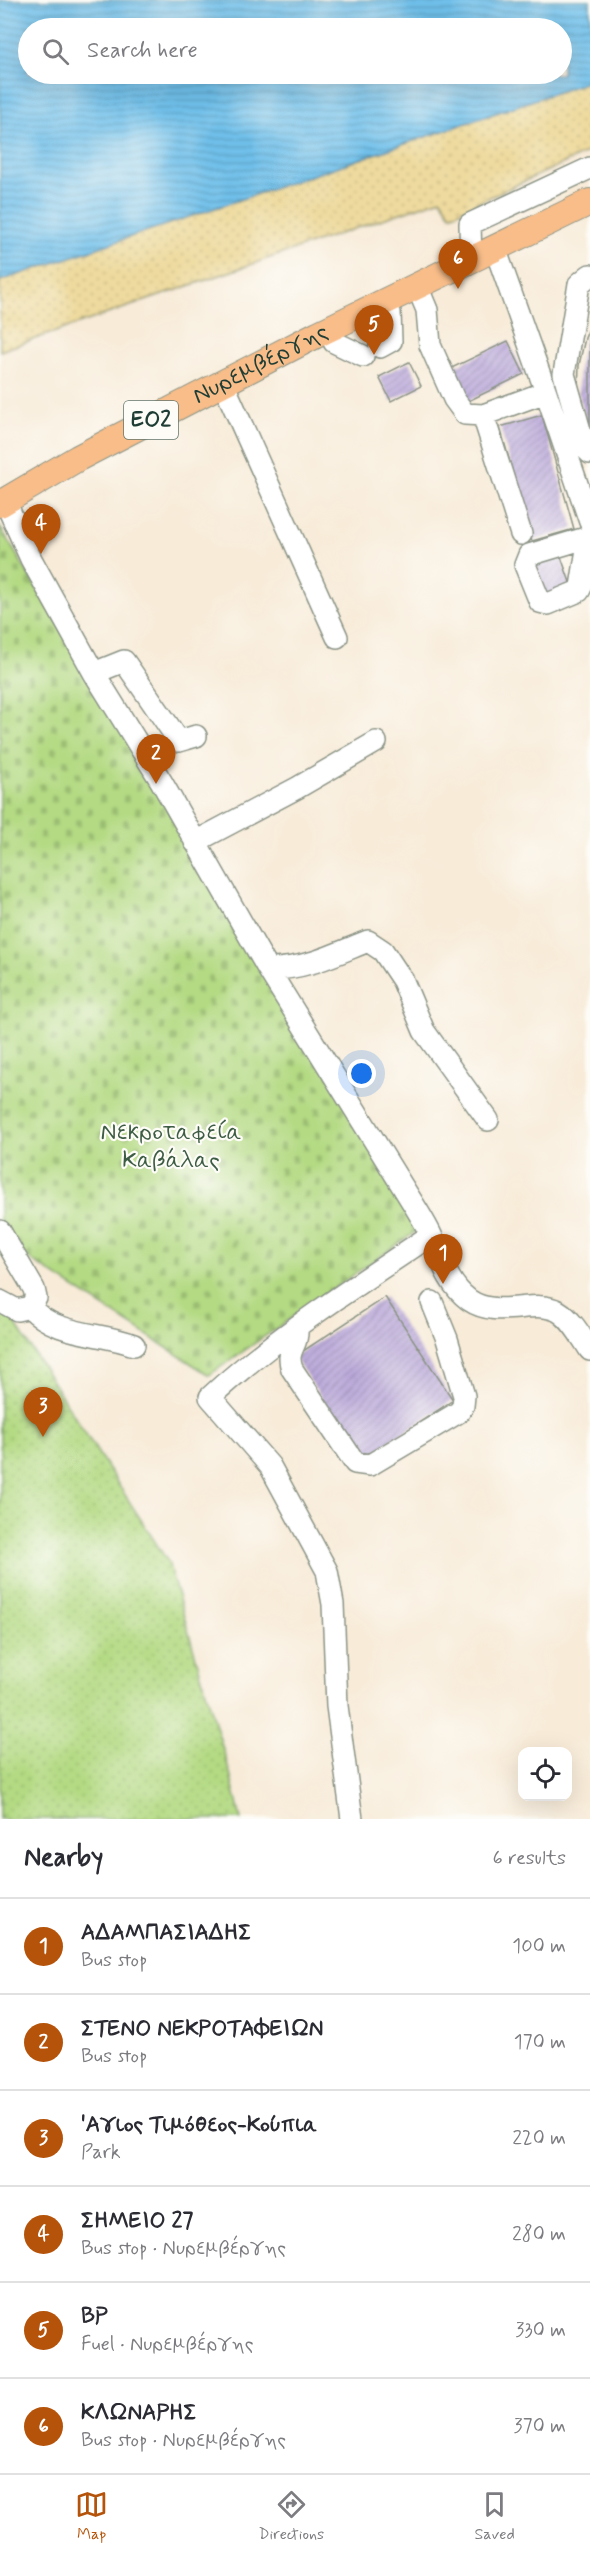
<!DOCTYPE html>
<html lang="en">
<head>
<meta charset="utf-8">
<style>
	body { margin:0; font-family:Mynerve,sans-serif; background:#f7f7f7; color:#2b2b33 }
	.controls { position:absolute; right:18px; bottom:18px; display:grid; overflow:hidden; border-radius:12px; box-shadow:0 6px 24px #0002 }
	.controls button { width:54px; height:54px; display:grid; place-items:center; padding:0; border:0; border-bottom:2px solid #e1e1e2; background:#fff; color:#2b2b33; font:30px sans-serif }
	.you { position:absolute; left:362px; top:1074px; width:21px; height:21px; margin:-15px; border:4px solid #fff; border-radius:50%; background:#1a73e8; box-shadow:0 0 0 9px #1a73e833 }
	.badge { display:grid; place-items:center; width:39px; height:39px; border-radius:50%; background:#b45309; color:#fff; font-size:20px; font-weight:700 }
	.pin { position:absolute; translate:-50% -50px; filter:drop-shadow(0 2px 3px #0008) }
	.pin::after { content:''; position:absolute; top:32px; width:21px; height:18px; background:inherit; clip-path:polygon(0 0,100% 0,50% 100%) }
	.list { margin:0; padding:0; list-style:none }
	h2 { display:flex; justify-content:space-between; align-items:center; height:78px; margin:0; padding:0 24px; font-size:26px }
	h2 small { font-size:20px; font-weight:400; color:#7c7c81 }
	.list li { display:grid; grid-template-columns:39px 1fr auto; gap:18px; align-items:center; box-sizing:border-box; height:96px; padding:0 24px; border-top:2px solid #e1e1e2 }
	.list b { display:block; font-size:22px; white-space:nowrap }
	.list p { margin:0; font-size:20px; white-space:nowrap; color:#7c7c81 }
	.list em { font-size:20px; font-style:normal; color:#7c7c81 }
	.icon { flex:none; width:33px; height:33px; fill:none; stroke:currentColor; stroke-width:2; stroke-linecap:round; stroke-linejoin:round }
	.map { position:relative; flex:none; width:590px; height:1819px; overflow:hidden }
	.search { position:absolute; background:#fff; box-shadow:0 6px 24px #0002; left:18px; right:18px; top:18px; height:66px; display:flex; align-items:center; gap:15px; box-sizing:border-box; padding:0 21px; border-radius:33px; color:#7c7c81; font-size:22px }
	.sheet { height:654px; background:#fff }
	nav { display:flex; justify-content:space-around; align-items:center; box-sizing:border-box; height:84px; border-top:2px solid #e1e1e2; background:#fff; font-size:16px; color:#7c7c81 }
	nav a { display:grid; justify-items:center; gap:3px }
	nav .on { color:#b45309 }
	.map>svg:first-child { display:block }
	.sand { fill:url(#sand-dots); stroke:#868c69; stroke-width:1.5 }
	.cemetery { fill:url(#cemetery-stones); stroke:#6a8c5c; stroke-width:1.5 }
	.park { fill:url(#park-dots); stroke:#6a8c5c; stroke-width:1.5 }
	.water { fill:url(#water-rules); stroke:#487e90; stroke-width:1.5; fill-rule:evenodd }
	.building { fill:url(#building-hatch) }
	.lines { fill:none; stroke-linecap:round; stroke-linejoin:round }
	.minor-casing { stroke:#8c9486; stroke-width:24 }
	.major-casing { stroke:#8c9486; stroke-width:28 }
	.minor { stroke:#fff; stroke-width:21 }
	.major { stroke:#f8bd89; stroke-width:26 }
	.labels { text-anchor:middle; dominant-baseline:central; stroke-width:4.5; stroke-linejoin:round; paint-order:stroke }
	.shield { fill:#fdfcf7; stroke:#62766e; stroke-width:1.5 }
	.shield-label { font-size:22px; font-weight:bold; fill:#1f3d34 }
	.street-label { font-size:24px; fill:#1f3d34; stroke:#fdfcf7 }
	.park-label { font-size:24px; fill:#3d5c44; stroke:#fdfcf7 }
</style>
</head>
<body>
<div class="map">
<svg width="590" height="1819" viewBox="0 0 590 1819">
	<defs>
		<pattern id="sand-dots" width="8" height="8" patternUnits="userSpaceOnUse" patternTransform="scale(1.5)"><rect width="8" height="8" fill="#eeda9e"/><path d="M2 2h.1M6 6h.1" fill="none" stroke="#ccbc89" stroke-width="1.8" stroke-linecap="round"/></pattern>
		<pattern id="cemetery-stones" width="16" height="16" patternUnits="userSpaceOnUse" patternTransform="scale(1.5)"><rect width="16" height="16" fill="#b4da83"/><path d="M2 7V4a2 2 0 0 1 4 0v3zM10 15v-3a2 2 0 0 1 4 0v3z" fill="#9abc72"/></pattern>
		<pattern id="park-dots" width="8" height="8" patternUnits="userSpaceOnUse" patternTransform="scale(1.5)"><rect width="8" height="8" fill="#b4da83"/><path d="M2 2h.1M6 6h.1" fill="none" stroke="#9abc72" stroke-width="1.8" stroke-linecap="round"/></pattern>
		<pattern id="water-rules" width="6" height="5" patternUnits="userSpaceOnUse" patternTransform="scale(1.5)"><rect width="6" height="5" fill="#70c0eb"/><path d="M0 2.5h6" fill="none" stroke="#5b9dbf"/></pattern>
		<pattern id="building-hatch" width="6" height="6" patternUnits="userSpaceOnUse" patternTransform="scale(1.5)"><rect width="6" height="6" fill="#b8a5d9"/><path d="M-1 1l2-2M0 6l6-6M5 7l2-2" fill="none" stroke="#9588b1"/></pattern>
	</defs>
	<rect width="100%" height="100%" fill="#fdfcf7"/>
	<filter id="ink" filterUnits="userSpaceOnUse"><feTurbulence type="fractalNoise" baseFrequency=".0167" numOctaves="2"/><feDisplacementMap in="SourceGraphic" scale="12" xChannelSelector="R" yChannelSelector="G"/><feConvolveMatrix kernelMatrix="1 2 1 2 8 2 1 2 1" color-interpolation-filters="sRGB"/></filter>
	<filter id="wash" filterUnits="userSpaceOnUse"><feTurbulence type="fractalNoise" baseFrequency=".008" numOctaves="4" result="noise"/><feDisplacementMap in="SourceGraphic" scale="24" xChannelSelector="R" yChannelSelector="G"/><feGaussianBlur stdDeviation="1.35" result="paint"/><feColorMatrix in="noise" values="0 0 0 0 0 0 0 0 0 0 0 0 0 0 0 0 0 1.4 0 .05"/><feComposite in="paint" operator="in"/></filter>
	<g filter="url(#wash)">
		<rect width="100%" height="100%" fill="#f8ebd8"/>
		<path class="sand" d="M590 81V151L451 215 441 199 0 351V281Z"/>
		<path class="cemetery" d="M0 527 421 1228 209 1375 20 1253 0 1223Z"/>
		<path class="park" d="M0 1300 168 1562 230 1773 241 1819H0Z"/>
		<path class="water" d="M0 0H590V81L0 281ZM28 28H562V74H28Z"/>
		<g id="blocks">
			<path class="building" d="M590 326V434L578 392 579 365 585 338Z
				M508 341 524 374 460 405 443 372Z
				M409 362 421 386 391 401 379 377Z
				M542 415 574 529 532 541 500 427Z
				M560 554 572 588 546 598 534 563Z
				M385 1297 453 1400 363 1460 294 1357Z"/>
		</g>
	</g>
	<g filter="url(#ink)">
		<use href="#blocks" fill-opacity="0" stroke="#8c9486" stroke-width="1.5"/>
		<g class="lines">
			<defs>
				<path id="minor" d="M471 260 470 224 590 168
					M590 275 579 284 564 374 585 448 590 453
					M417 286 427 310 430 345 454 399 465 414 483 415 546 392 495 248
					M334 342 363 356
					M380 347 391 341 390 312
					M223 383 337 637
					M546 392 590 522
					M483 415 521 534
					M5 501 31 559 94 673 161 781 268 969 414 1205C420 1215 427 1226 432 1237 441 1259 448 1285 469 1300 498 1320 534 1298 558 1311 572 1319 582 1338 590 1350
					M589 537 529 555 525 565 540 602 548 604 579 591 581 587 589 537 590 533
					M94 673 124 661 179 741 196 736
					M195 842 297 788 376 742
					M268 969C304 970 335 954 368 941L383 951 403 981 424 1031 488 1120
					M0 1231 34 1289 36 1298 30 1307 17 1310 0 1301
					M30 1307C55 1336 100 1332 134 1345
					M297 1328C299 1347 285 1349 292 1369L355 1463 370 1465 459 1412 463 1406 464 1396 447 1339 432 1302
					M352 1819 337 1706 333 1604 327 1571 270 1466 210 1397C277 1335 356 1286 431 1235"/>
				<g id="major">
					<path id="s1" d="M0 504 78 458 318 334 590 202"/>
				</g>
			</defs>
			<use href="#minor" class="minor-casing"/>
			<use href="#major" class="major-casing"/>
			<use href="#minor" class="minor"/>
			<use href="#major" class="major"/>
		</g>
	</g>
	<g class="labels">
		<rect class="shield" x="124" y="401" width="54" height="38" rx="4.5"/>
		<g class="shield-label">
			<text x="151" y="420">ΕΟ2</text>
		</g>
		<g class="street-label">
			<text stroke="none"><textPath href="#s1" startOffset="296">Νυρεμβέργης</textPath></text>
		</g>
		<g class="park-label">
			<text x="171" y="1132">Νεκροταφεία<tspan x="171" dy="28">Καβάλας</tspan></text>
		</g>
	</g>
</svg>
<div class="controls">
<button><svg class="icon" aria-label="locate" viewBox="0 0 24 24"><circle cx="12" cy="12" r="6"/><path d="M12 2v4M12 18v4M2 12h4M18 12h4"/></svg></button>
</div>
<div class="you"></div>
<div class="pin badge" style="left:443px;top:1284px">1</div>
<div class="pin badge" style="left:156px;top:784px">2</div>
<div class="pin badge" style="left:43px;top:1437px">3</div>
<div class="pin badge" style="left:41px;top:554px">4</div>
<div class="pin badge" style="left:374px;top:355px">5</div>
<div class="pin badge" style="left:458px;top:289px">6</div>
<div class="search"><svg class="icon" aria-label="search" viewBox="0 0 24 24"><circle cx="10" cy="10" r="6"/><path d="M15 15l6 6"/></svg>Search here</div>
</div>
<section class="sheet">
<h2>Nearby<small>6 results</small></h2>
<ul class="list">
<li><span class="badge">1</span><div><b>ΑΔΑΜΠΑΣΙΑΔΗΣ</b><p>Bus stop</p></div><em>100 m</em></li>
<li><span class="badge">2</span><div><b>ΣΤΕΝΟ ΝΕΚΡΟΤΑΦΕΙΩΝ</b><p>Bus stop</p></div><em>170 m</em></li>
<li><span class="badge">3</span><div><b>'Αγιος Τιμόθεος-Κούπια</b><p>Park</p></div><em>220 m</em></li>
<li><span class="badge">4</span><div><b>ΣΗΜΕΙΟ 27</b><p>Bus stop · Νυρεμβέργης</p></div><em>280 m</em></li>
<li><span class="badge">5</span><div><b>BP</b><p>Fuel · Νυρεμβέργης</p></div><em>330 m</em></li>
<li><span class="badge">6</span><div><b>ΚΛΩΝΑΡΗΣ</b><p>Bus stop · Νυρεμβέργης</p></div><em>370 m</em></li>
</ul>
</section>
<nav>
<a class="on"><svg class="icon" aria-label="map" viewBox="0 0 24 24"><path d="M3 6l6-2 6 2 6-2v14l-6 2-6-2-6 2zM9 4v14M15 6v14"/></svg>Map</a>
<a><svg class="icon" aria-label="directions" viewBox="0 0 24 24"><path d="M12 3l9 9-9 9-9-9zM9 14v-3h6M13 9l2 2-2 2"/></svg>Directions</a>
<a><svg class="icon" aria-label="saved" viewBox="0 0 24 24"><path d="M7 4h10v16l-5-4-5 4z"/></svg>Saved</a>
</nav>
</body>
</html>
